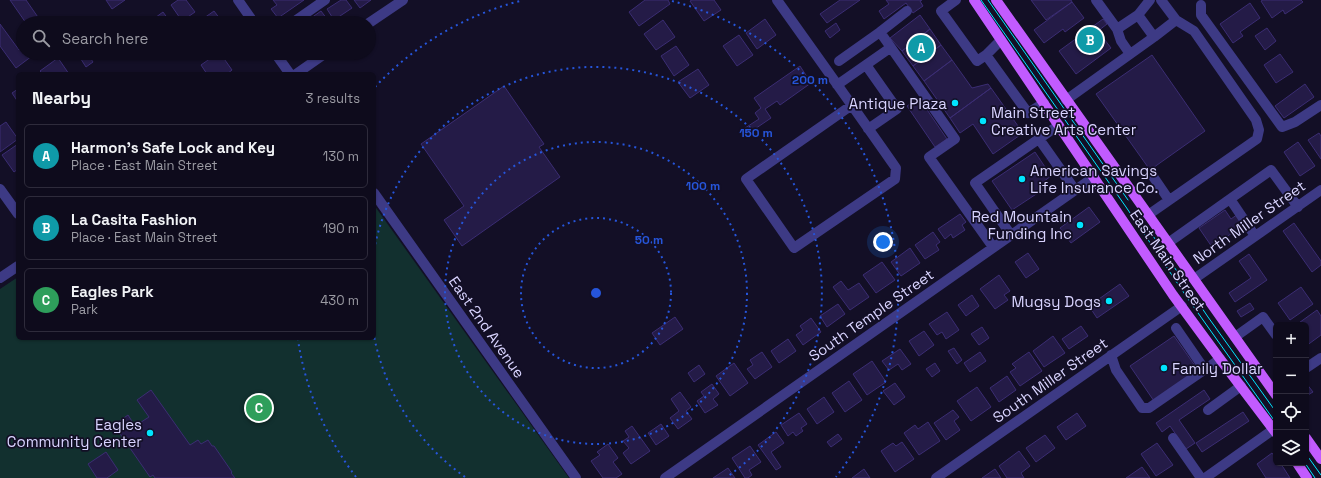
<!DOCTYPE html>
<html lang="en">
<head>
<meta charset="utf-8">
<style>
	body { margin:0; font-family:"Space Grotesk",sans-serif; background:#171425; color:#f1f3f6 }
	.controls { position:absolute; right:12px; bottom:12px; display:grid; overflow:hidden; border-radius:6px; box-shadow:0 1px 3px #0004 }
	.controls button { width:36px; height:36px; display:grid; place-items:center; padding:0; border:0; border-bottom:1px solid #2e2b3b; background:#0e0b1c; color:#f1f3f6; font:20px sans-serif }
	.you { position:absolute; left:883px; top:242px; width:14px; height:14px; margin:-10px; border:3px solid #fff; border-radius:50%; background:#1a73e8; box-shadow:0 0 0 6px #1a73e833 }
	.badge { display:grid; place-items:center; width:26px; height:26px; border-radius:50%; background:#00e5ff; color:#fff; font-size:13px; font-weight:700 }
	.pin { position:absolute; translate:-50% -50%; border:2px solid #fff; box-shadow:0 1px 4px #0006 }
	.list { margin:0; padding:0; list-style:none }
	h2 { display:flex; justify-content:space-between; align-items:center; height:52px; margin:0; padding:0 16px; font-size:17px }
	h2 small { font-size:13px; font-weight:400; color:#9b9ba3 }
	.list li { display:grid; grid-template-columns:26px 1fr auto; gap:12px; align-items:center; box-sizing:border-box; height:64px; margin:0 8px 8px; padding:0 8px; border:1px solid #2e2b3b; border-radius:6px }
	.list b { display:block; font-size:15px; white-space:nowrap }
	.list p { margin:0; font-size:13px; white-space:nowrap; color:#9b9ba3 }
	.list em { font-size:13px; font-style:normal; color:#9b9ba3 }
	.icon { flex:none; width:22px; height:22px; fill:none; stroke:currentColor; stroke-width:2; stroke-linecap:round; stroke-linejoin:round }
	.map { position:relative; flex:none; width:1321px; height:478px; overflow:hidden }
	.search { position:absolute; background:#0e0b1c; box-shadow:0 1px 3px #0004; left:16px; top:16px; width:360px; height:44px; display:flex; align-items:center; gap:10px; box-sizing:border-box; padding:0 14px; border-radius:22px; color:#9b9ba3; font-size:15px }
	.panel { position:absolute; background:#0e0b1c; box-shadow:0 1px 3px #0004; left:16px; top:72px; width:360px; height:268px; border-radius:6px }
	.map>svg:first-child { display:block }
	.green { fill:#12302f }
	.building { fill:#241b47; stroke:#3b2d73 }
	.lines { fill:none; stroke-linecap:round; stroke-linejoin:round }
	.minor { stroke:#3d3a85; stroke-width:10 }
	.major { stroke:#c25bff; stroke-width:10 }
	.tram { stroke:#00e5ff; stroke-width:1 }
	.ring { fill:none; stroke:#2655da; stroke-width:2; stroke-dasharray:2 4 }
	.poi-dot { fill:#00e5ff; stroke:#130f26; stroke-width:1.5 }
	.labels { text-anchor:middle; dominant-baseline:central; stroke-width:3.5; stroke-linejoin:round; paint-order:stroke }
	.poi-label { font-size:15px; fill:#d9d4ff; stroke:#130f26; text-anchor:end }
	.street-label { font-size:15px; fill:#d9d4ff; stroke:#130f26 }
	.centre { fill:#2655da; stroke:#130f26; stroke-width:2 }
	.ring-label { font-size:12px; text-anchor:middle; font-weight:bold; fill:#2655da; stroke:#130f26; stroke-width:3.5; stroke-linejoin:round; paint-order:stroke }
</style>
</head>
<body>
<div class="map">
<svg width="1321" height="478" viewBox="0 0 1321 478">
	<rect width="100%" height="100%" fill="#130f26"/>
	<path class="green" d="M374 205 569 478H0V289L18 277V338H374Z"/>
	<path class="building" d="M10 0H26L42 23H26Z
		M106 0H125L112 9Z
		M178 0H186L195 12 182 21 171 5Z
		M273 0H304L278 18 271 9 277 5Z
		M341 0H346L352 8 334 20 327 9Z
		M354 0H371L360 8Z
		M645 0H668L670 4 639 26 629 12Z
		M692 0H714L721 10 704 21 690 1Z
		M840 0H860L827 23 820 14Z
		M886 0H922L920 1 923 6 913 13 906 3 884 19 879 11 889 4Z
		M1031 0H1071L1072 2 1046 20Z
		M1263 0H1301L1303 2 1285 14 1283 10 1272 18 1261 1Z
		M1072 2 1084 18 1065 32 1063 29 1044 43 1034 30Z
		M1250 3 1260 18 1240 32 1243 36 1233 43 1220 24Z
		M214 11 223 23H197Z
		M321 11 330 23H304Z
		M163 12 171 23H148Z
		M920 15 930 29 902 51 890 38Z
		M765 19 776 35 757 49 746 33Z
		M1103 19 1107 24 1098 31 1111 48 1076 74 1059 51Z
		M663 20 675 37 656 50 644 34Z
		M836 23 840 30 830 38 825 31Z
		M0 24 19 50 23 47V53H36L16 68 0 46Z
		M1267 28 1276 41 1265 50 1255 36Z
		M930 29 941 45 913 66 902 51Z
		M739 35 753 55 737 66 723 46Z
		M941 45 952 60 924 81 913 66Z
		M676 46 689 65 674 76 661 56Z
		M77 53H87L93 62 86 67Z
		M218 53H220L232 70 227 74H207L201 65Z
		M1280 54 1293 72 1276 83 1264 65Z
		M1152 55 1205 131 1150 170 1096 94Z
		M58 58 69 74H43L40 71Z
		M952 60 972 88 988 84 991 88 950 118 924 81Z
		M800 66 811 83 780 105 777 101 765 109 771 118 746 135 742 130 759 119 755 113 761 108 754 98Z
		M698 69 709 85 690 98 678 82Z
		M1305 84 1314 97 1284 118 1275 106Z
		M504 86 544 144 539 147 560 177 462 246 444 220 464 206 421 144Z
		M991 88 1023 133 993 154 973 124 960 133 950 118Z
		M18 89V102L12 93Z
		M919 98 947 139 935 147 907 106Z
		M6 122 18 139 0 152V126Z
		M1319 133 1321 136V159L1308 140Z
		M1298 142 1315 166 1300 176 1284 152Z
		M18 144V169L14 172 2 155Z
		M1035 152 1051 176 1043 182 1047 187 1012 210 992 181Z
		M1089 207 1100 222 1071 243 1060 228Z
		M1225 210 1231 219 1238 214 1245 224 1212 247 1199 228Z
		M960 214 966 222 962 225 965 230 953 238 951 234 945 239 938 229Z
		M1294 223 1321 261V265L1312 272 1283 231Z
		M933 232 940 242 936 245 939 250 925 259 915 245Z
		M910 248 920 263 901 276 891 262Z
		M1028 253 1039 269 1026 278 1015 262Z
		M1249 254 1267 280 1235 302 1229 293 1251 278 1239 261Z
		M882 262 895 280 876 293 863 275Z
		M999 275 1010 291 1004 295 1008 300 995 309 980 289Z
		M841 281 848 290 859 283 869 297 850 310 833 287Z
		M1120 284 1129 296 1097 318 1089 306Z
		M1301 287 1313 304 1290 320 1278 303Z
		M972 295 979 306 966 316 958 305Z
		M1250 303 1254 309 1241 317 1237 311Z
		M838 304 845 314 827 327 820 316Z
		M1317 310 1321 316V335L1306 346V325H1296Z
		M947 312 959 330 946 339 942 332 937 335 929 324Z
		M675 317 683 329 660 345 652 333Z
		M811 318 821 332 803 345 796 335 803 330 800 326Z
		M1081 326 1088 336 1069 349 1062 339Z
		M982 327 989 338 979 345 971 334Z
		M924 331 934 345 919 356 909 341Z
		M1053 336 1065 353 1044 367 1033 351Z
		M1174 336 1198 370 1154 401 1130 366Z
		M788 339 796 351 779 363 771 351Z
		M954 348 962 360 957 364 948 351Z
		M900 349 911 364 902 370 898 364 889 370 882 361Z
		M762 352 772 367 755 379 747 369 753 365 750 360Z
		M980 352 986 361 970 372 964 363Z
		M1029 352 1042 371 1020 386 1010 372 1016 368 1012 364Z
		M872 361 886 382 867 395 853 374Z
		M734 363 748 383 730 396 716 376Z
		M935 363 940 371 932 377 926 369Z
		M699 365 705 374 694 382 688 373Z
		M1007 376 1016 390 999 402 990 388Z
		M849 381 862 400 845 412 832 393Z
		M895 383 905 397 894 405 883 391Z
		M1306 383 1313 392 1306 396Z
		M712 384 719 394 713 399 718 405 705 413 697 401 704 396 701 392Z
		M977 387 991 407 971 421 957 401Z
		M151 390 190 445 198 440 201 444 208 440 212 446H214L232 472 231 473 235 478H155L153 475 150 477 114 425 128 415 135 426 149 417 137 400Z
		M1204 390 1210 399 1179 420 1195 443 1186 449 1170 426 1162 432 1156 423Z
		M680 392 691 407 686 411 692 419 678 429 670 418 679 411 671 399Z
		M824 397 834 412 817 424 807 409Z
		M953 410 959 417 954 421 960 430 946 440 934 423Z
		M1243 412 1249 421 1202 452 1196 443Z
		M799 413 807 424 801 428 803 431 796 436 793 432 788 436 781 425Z
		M1077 413 1086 426 1066 440 1057 427Z
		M928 422 940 441 919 455 904 433 915 425 918 429Z
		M661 424 669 436 656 445 648 433Z
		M632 426 650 451 631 464 623 453 629 448 623 441 629 437 625 431Z
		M776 432 784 443 771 452 781 467 776 470 758 445Z
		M838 434 842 439 831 447 827 442Z
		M1045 435 1055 448 1036 462 1026 448Z
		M902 442 914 459 895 472 881 451 893 443 896 446Z
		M1157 443 1173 465 1156 476 1141 454Z
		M608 444 618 458 613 462 622 474 616 478H603L591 461 600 455 597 452Z
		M750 446 761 462 749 470 752 475 748 478H745L732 458Z
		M1019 451 1030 466 1021 473 1024 478H1007L999 466Z
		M106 452 118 470 107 478H97L88 464Z
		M1272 453 1276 458V463H1279L1283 467 1290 478H1266L1257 464Z
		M1142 467 1150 478H1126Z
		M728 468 735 478H713Z
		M864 469 870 478H852Z
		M995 469 1001 478H982Z"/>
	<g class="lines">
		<path class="minor" d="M238 0 254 23
			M777 0C817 56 857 112 896 168L895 179 794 248 746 179 852 105
			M956 0 941 11 977 61 986 55 1028 113 1044 103
			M1096 0 1117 29 1121 41 1130 54
			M1201 5V15L1282 127 1295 122 1321 105
			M1138 15 1154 37 1176 20
			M292 23 325 0
			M369 23 403 0
			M1117 29 1138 15 1150 0
			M880 32 907 11
			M275 53 290 74
			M986 55 1001 40
			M839 61 880 32 955 139 929 157 993 247
			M866 65 897 109 868 129
			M296 74 326 53
			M837 85 890 48
			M1066 100 1154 37
			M1039 139 1075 190
			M1152 175 1169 200
			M0 189 18 214
			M374 193 576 478
			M1148 215 1257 139 1259 130 1256 120 1194 31 1176 20 1161 0
			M1011 235 975 183 1059 125
			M1255 236 1230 199 1271 170 1298 207
			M1168 243 1230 199
			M0 278 18 266
			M1194 279 1321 190
			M1176 328 1205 370
			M1235 337 1263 317 1276 335
			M1111 355 1116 370 1142 408H1149L1220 359
			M1306 368 1321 358
			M1208 410 1241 386
			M1173 438 1201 478
			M665 478 1094 177
			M936 478 1182 306
			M1205 478 1274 429"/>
		<path class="major" d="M974 0 1173 295 1220 359 1276 433
			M996 0 1276 395
			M1306 438 1321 459
			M1297 463 1307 478"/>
		<path class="tram" d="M981 0 1126 207 1186 296 1276 423
			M988 0 1128 200
			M1149 230 1208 317 1276 412
			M1306 454 1321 475
			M1305 463 1315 478"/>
	</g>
	<g class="ring">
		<circle cx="596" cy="293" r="75"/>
		<circle cx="596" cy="293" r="151"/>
		<path d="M465 477A226 226 0 0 1 374 336M374 250A226 226 0 1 1 727 477"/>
		<path d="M356 477A302 302 0 0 1 298 340M375 87A302 302 0 0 1 520 1M672 1A302 302 0 0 1 836 477"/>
	</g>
	<g class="poi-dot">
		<circle cx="955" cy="103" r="4"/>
		<circle cx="983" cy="121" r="4"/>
		<circle cx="1022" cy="179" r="4"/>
		<circle cx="1080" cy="225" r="4"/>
		<circle cx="1109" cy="301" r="4"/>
		<circle cx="1164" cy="368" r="4"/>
		<circle cx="150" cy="433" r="4"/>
	</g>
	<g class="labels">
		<g class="poi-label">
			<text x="947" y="103">Antique Plaza</text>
			<text x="991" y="112" text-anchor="start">Main Street<tspan x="991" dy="17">Creative Arts Center</tspan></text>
			<text x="1030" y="170" text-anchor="start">American Savings<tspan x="1030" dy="17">Life Insurance Co.</tspan></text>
			<text x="1072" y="216">Red Mountain<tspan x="1072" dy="17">Funding Inc</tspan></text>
			<text x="1101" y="301">Mugsy Dogs</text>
			<text x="1172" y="368" text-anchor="start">Family Dollar</text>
			<text x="142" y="424">Eagles<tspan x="142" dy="17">Community Center</tspan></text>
		</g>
		<g class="street-label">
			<text transform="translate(1249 222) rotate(-35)">North Miller Street</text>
			<text transform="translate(1168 260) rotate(55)">East Main Street</text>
			<text transform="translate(871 315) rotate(-35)">South Temple Street</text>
			<text transform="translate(487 327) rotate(55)">East 2nd Avenue</text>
			<text transform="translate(1050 380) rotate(-35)">South Miller Street</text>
		</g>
	</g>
	<circle cx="596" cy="293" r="6" class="centre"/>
	<g class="ring-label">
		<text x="810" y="84">200 m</text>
		<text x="756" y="137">150 m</text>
		<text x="703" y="190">100 m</text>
		<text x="649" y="244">50 m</text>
	</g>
</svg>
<div class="controls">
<button>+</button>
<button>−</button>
<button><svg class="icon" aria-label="locate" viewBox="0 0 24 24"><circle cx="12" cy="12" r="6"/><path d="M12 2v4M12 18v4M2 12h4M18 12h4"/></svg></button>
<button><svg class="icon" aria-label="layers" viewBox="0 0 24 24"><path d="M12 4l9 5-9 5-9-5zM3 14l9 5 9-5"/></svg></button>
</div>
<div class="you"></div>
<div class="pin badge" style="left:921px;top:48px;background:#0f9aa8">A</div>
<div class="pin badge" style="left:1090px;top:40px;background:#0f9aa8">B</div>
<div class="pin badge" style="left:259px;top:408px;background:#2e9e5b">C</div>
<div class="search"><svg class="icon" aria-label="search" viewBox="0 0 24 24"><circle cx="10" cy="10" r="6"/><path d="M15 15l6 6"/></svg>Search here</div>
<section class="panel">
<h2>Nearby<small>3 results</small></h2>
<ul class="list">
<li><span class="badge" style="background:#0f9aa8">A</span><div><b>Harmon's Safe Lock and Key</b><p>Place · East Main Street</p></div><em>130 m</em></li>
<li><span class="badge" style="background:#0f9aa8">B</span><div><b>La Casita Fashion</b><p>Place · East Main Street</p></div><em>190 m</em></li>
<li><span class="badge" style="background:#2e9e5b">C</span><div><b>Eagles Park</b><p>Park</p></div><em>430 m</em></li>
</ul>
</section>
</div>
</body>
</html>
